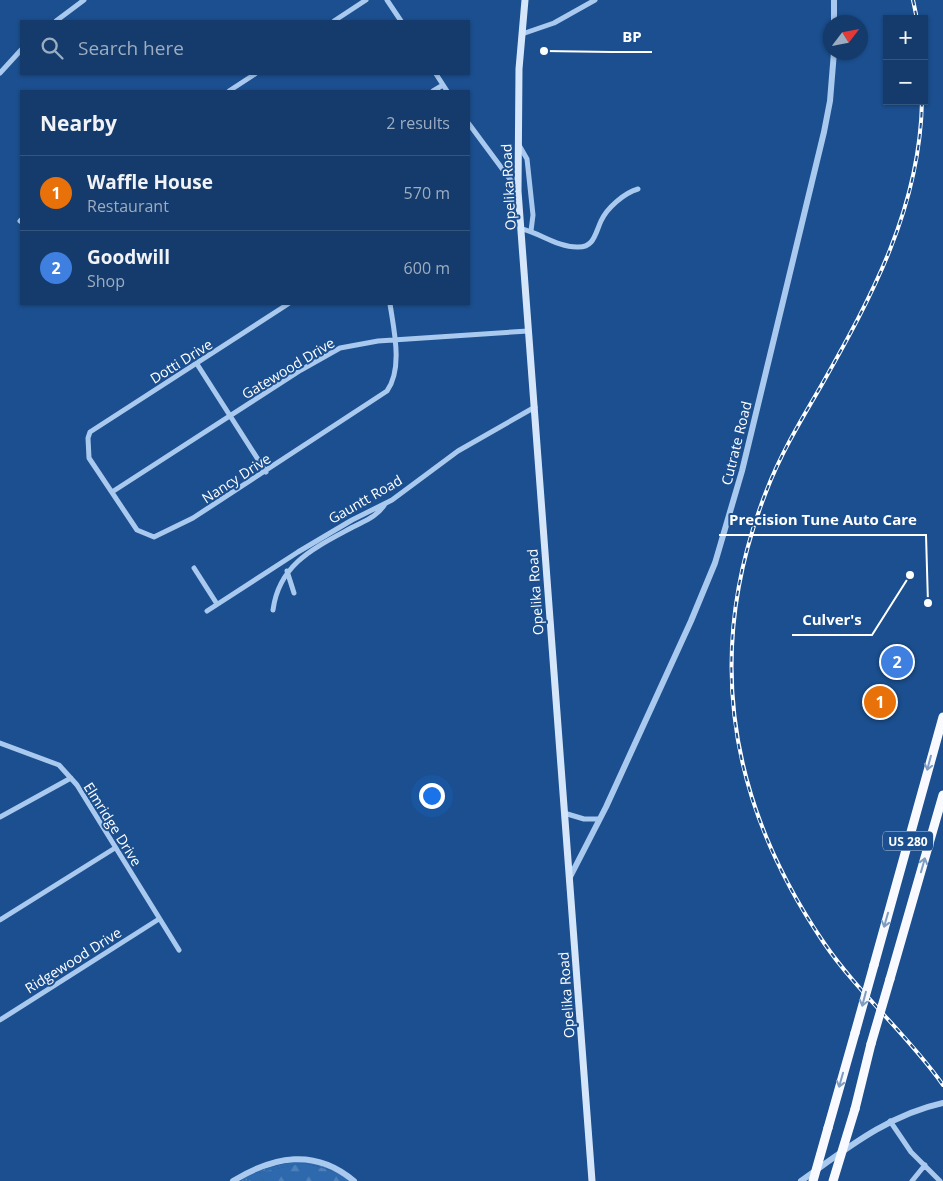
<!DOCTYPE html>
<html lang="en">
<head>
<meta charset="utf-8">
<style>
	body { margin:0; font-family:"Open Sans",sans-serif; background:#1d4271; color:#f1f3f6 }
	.controls { position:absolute; right:15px; top:15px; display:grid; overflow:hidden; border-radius:0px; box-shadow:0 1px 4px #0004 }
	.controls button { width:45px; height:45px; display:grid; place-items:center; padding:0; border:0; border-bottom:1px solid #33557e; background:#143b6b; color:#f1f3f6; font:25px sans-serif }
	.compass { position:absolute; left:823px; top:15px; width:45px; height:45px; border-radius:50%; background:#143b6b; box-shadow:0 1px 4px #0004; rotate:58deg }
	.you { position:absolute; left:431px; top:795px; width:18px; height:18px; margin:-12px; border:4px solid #fff; border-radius:50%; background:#1a73e8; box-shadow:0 0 0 8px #1a73e833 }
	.badge { display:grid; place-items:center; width:32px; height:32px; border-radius:50%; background:#8abfa5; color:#fff; font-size:16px; font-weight:700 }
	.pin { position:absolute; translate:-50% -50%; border:2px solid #fff; box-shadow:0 1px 5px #0006 }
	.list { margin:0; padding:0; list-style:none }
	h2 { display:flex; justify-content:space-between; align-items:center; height:65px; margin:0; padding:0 20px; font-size:21px }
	h2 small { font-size:16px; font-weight:400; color:#9dadc1 }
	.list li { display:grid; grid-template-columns:32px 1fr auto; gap:15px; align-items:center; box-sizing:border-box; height:75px; padding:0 20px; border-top:1px solid #33557e }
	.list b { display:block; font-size:19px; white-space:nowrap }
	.list p { margin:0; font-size:16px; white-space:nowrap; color:#9dadc1 }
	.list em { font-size:16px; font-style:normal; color:#9dadc1 }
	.icon { flex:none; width:28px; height:28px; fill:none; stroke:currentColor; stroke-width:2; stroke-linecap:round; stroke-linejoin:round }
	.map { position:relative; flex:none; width:943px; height:1181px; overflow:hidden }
	.search { position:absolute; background:#143b6b; box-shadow:0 1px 4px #0004; left:20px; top:20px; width:450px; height:55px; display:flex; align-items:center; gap:12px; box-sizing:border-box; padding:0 18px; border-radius:0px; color:#9dadc1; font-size:19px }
	.panel { position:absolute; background:#143b6b; box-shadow:0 1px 4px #0004; left:20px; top:90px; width:450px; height:215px; border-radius:0px }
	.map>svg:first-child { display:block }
	.grass { fill:url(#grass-tufts) }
	.forest { fill:url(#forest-firs) }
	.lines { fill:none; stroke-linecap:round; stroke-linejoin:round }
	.minor { stroke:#a9c9ee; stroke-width:5 }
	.tertiary { stroke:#a9c9ee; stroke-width:6 }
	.secondary { stroke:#d6e6fa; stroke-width:7 }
	.trunk { stroke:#f8faff; stroke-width:9 }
	.rail-casing { stroke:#fff; stroke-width:4 }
	.rail { stroke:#1b4f8f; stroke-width:2; stroke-dasharray:5.5; stroke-linecap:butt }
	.trunk-bridge { stroke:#f8faff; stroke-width:9 }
	.oneway { stroke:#7e9cc1 }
	.labels { text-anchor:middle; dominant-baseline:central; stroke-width:4; stroke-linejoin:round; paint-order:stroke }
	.shield { fill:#1b4f8f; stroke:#bbcadd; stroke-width:1 }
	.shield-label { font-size:12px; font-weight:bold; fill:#fff }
	.street-label { font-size:14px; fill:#fff; stroke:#1b4f8f }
	.leader { fill:none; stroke:#fff; stroke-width:2 }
	.callout-dot { fill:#fff; stroke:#1b4f8f; stroke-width:2 }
	.callout-label { font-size:15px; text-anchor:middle; font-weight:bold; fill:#fff; stroke:#1b4f8f; stroke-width:4; stroke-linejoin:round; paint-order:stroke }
</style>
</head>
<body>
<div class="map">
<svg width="943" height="1181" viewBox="0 0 943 1181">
	<defs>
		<pattern id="grass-tufts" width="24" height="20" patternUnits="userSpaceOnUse" patternTransform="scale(1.25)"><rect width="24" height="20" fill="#2e69ad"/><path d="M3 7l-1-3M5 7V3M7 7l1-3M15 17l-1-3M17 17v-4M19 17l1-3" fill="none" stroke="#4d80b9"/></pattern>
		<pattern id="forest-firs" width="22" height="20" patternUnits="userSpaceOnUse" patternTransform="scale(1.25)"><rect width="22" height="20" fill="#2e69ad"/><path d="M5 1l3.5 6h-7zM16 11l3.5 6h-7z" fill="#4d80b9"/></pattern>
	</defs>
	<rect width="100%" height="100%" fill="#1b4f8f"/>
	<path class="grass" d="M303 1161 323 1165 339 1172 304 1163 258 1173 264 1181H240C261 1168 279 1164 303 1161Z"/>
	<path class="forest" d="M304 1163 341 1173 351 1181H264L257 1173Z"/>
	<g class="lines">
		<path class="minor" d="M387 0 401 21
			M56 21 84 0
			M334 21 366 0
			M522 34 554 23 595 0
			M0 73 21 50
			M436 74 447 91
			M229 91 255 74
			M433 91 443 85
			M469 124 518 190
			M519 145 527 159 533 215 531 231
			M20 221 21 220
			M522 229C540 233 557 247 577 247 594 248 595 234 601 221 607 208 624 193 638 189
			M288 304 90 432 88 438 89 458 137 530 154 537 193 518 387 391C403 369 394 330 390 304
			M197 364 266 472
			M112 492 301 370 340 348 378 341 528 331
			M194 568 217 604
			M287 571 294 593
			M273 610C279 564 314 548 351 528 364 521 377 517 385 504
			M207 611 298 552 352 520 392 500 458 451 535 407
			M0 743 59 765 77 785 179 950
			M564 813 584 819H599
			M0 817 71 778
			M0 920 115 848
			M0 1020 159 919
			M890 1121 911 1152 940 1181
			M912 1181 925 1165"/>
		<path class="tertiary" d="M834 0V22
			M570 877 606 807 691 621 715 563 742 471 824 132 830 101 834 52
			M233 1181C274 1156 315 1148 354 1181
			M801 1181C846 1149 888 1115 943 1103"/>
		<path class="secondary" d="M525 0 519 69 518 191 592 1181"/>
		<path class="trunk" d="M874 965 943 717
			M890 979 943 795
			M855 1109 871 1044
			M828 1128 855 1033"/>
		<defs>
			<path id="rail" d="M913 0 917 19
				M922 101C920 208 872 296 821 386 801 420 780 455 766 492 703 653 728 802 824 943 859 994 907 1034 943 1085"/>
		</defs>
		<use href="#rail" class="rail-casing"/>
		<use href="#rail" class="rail"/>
		<path class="trunk-bridge" d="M855 1033 874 965
			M871 1044 890 979
			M813 1181 828 1128
			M833 1181 855 1109"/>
	</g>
	<defs><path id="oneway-shaft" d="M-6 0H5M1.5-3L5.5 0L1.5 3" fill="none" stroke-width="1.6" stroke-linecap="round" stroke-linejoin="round" transform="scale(1.25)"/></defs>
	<g class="oneway">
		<use href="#oneway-shaft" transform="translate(929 763) rotate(105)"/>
		<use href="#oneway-shaft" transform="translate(923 865) rotate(-74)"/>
		<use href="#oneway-shaft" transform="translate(886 920) rotate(106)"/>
		<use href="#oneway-shaft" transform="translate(864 999) rotate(105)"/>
		<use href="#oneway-shaft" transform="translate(841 1080) rotate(106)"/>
	</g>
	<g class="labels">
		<rect class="shield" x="883" y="831.5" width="50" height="19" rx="4"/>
		<g class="shield-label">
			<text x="908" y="841">US 280</text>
		</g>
		<g class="street-label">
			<text transform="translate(508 187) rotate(-93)">Opelika Road</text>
			<text transform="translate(181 361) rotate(-32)">Dotti Drive</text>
			<text transform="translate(288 368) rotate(-31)">Gatewood Drive</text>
			<text transform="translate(736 443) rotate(-76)">Cutrate Road</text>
			<text transform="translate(236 478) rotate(-33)">Nancy Drive</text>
			<text transform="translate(365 499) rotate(-30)">Gauntt Road</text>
			<text transform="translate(535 592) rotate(-94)">Opelika Road</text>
			<text transform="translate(113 824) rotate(58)">Elmridge Drive</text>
			<text transform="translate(73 960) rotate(-32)">Ridgewood Drive</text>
			<text transform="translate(566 995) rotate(-94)">Opelika Road</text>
		</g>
	</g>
	<path class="leader" d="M544 51L612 52H652M928 603L926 535H719M910 575L872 635H792"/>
	<g class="callout-dot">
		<circle cx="544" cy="51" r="5"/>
		<circle cx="928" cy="603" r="5"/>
		<circle cx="910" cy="575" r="5"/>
	</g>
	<g class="callout-label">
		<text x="632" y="42">BP</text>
		<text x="823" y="525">Precision Tune Auto Care</text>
		<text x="832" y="625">Culver's</text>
	</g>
</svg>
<div class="controls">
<button>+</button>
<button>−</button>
</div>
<svg class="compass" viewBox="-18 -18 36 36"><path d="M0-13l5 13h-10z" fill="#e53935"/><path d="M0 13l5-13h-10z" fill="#9dadc1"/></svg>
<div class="you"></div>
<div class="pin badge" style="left:880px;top:702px;background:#e8710a">1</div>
<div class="pin badge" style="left:897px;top:662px;background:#3f7fe0">2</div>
<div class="search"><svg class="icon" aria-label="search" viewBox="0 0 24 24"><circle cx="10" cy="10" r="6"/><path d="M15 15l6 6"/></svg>Search here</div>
<section class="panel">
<h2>Nearby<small>2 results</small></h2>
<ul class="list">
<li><span class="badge" style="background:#e8710a">1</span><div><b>Waffle House</b><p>Restaurant</p></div><em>570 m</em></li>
<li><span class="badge" style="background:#3f7fe0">2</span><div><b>Goodwill</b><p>Shop</p></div><em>600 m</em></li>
</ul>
</section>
</div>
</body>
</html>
